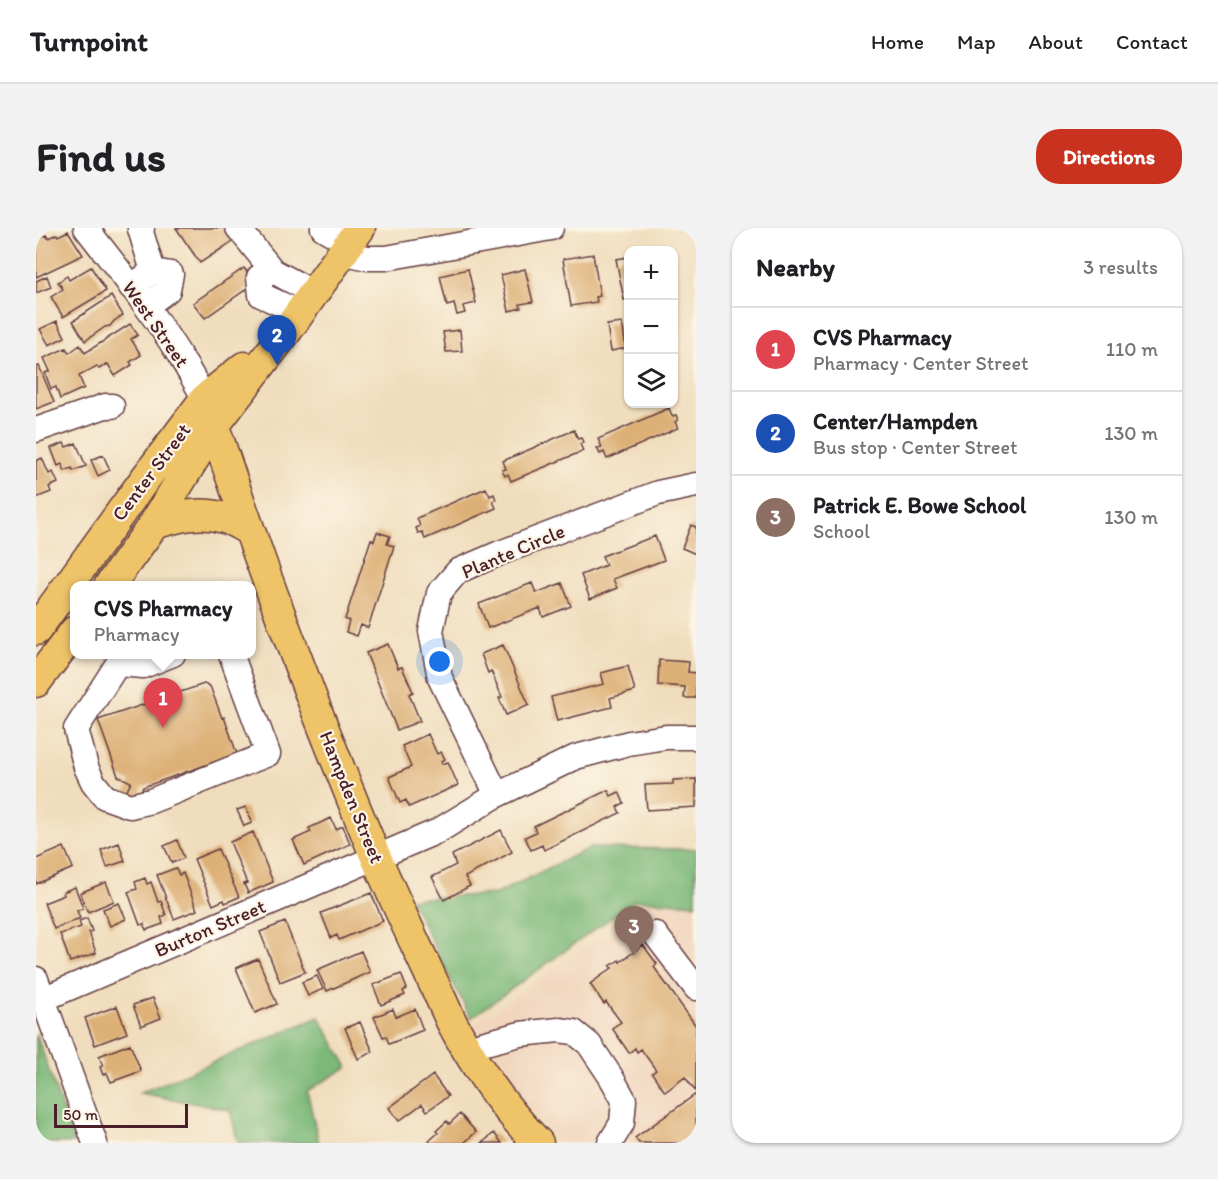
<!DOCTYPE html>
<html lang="en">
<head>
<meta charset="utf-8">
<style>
	body { margin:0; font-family:Itim,sans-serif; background:#f2f2f2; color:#202124 }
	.controls { position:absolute; right:18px; top:18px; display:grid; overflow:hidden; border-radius:12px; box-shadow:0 2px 4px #0004 }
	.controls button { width:54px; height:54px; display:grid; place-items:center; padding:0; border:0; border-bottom:2px solid #e0e0e0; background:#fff; color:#202124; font:30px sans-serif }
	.scale { position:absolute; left:18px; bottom:15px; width:134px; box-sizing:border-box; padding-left:6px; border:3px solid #4a1f2b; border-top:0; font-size:16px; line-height:21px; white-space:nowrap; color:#4a1f2b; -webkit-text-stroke:4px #fcf5e5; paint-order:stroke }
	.you { position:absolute; left:404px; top:434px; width:21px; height:21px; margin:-15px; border:4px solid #fff; border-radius:50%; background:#1a73e8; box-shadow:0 0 0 9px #1a73e833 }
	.badge { display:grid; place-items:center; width:39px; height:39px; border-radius:50%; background:#c8321e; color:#fff; font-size:20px; font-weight:700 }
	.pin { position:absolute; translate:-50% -50px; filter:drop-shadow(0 2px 3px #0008) }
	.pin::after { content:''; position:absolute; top:32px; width:21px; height:18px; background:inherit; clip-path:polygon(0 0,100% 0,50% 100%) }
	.popup { position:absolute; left:34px; top:353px; width:186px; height:78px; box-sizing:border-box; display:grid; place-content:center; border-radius:12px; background:#fff; filter:drop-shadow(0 2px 4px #0005); font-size:20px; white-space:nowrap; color:#757577 }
	.popup b { font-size:22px; color:#202124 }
	.popup::after { content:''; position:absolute; left:50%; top:100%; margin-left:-12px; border:12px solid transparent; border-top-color:#fff }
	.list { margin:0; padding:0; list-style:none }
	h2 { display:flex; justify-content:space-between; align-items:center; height:78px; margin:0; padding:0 24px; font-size:26px }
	h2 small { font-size:20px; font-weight:400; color:#757577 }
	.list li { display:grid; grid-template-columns:39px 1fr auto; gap:18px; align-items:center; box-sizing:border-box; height:84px; padding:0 24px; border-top:2px solid #e0e0e0 }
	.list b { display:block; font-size:22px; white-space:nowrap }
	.list p { margin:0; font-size:20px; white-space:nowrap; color:#757577 }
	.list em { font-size:20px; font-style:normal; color:#757577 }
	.icon { flex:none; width:33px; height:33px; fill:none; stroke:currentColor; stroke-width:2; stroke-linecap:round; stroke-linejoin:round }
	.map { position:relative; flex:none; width:660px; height:915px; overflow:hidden; border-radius:24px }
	header { display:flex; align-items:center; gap:36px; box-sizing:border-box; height:84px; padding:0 30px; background:#fff; border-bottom:2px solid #e0e0e0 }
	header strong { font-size:28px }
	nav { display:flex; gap:33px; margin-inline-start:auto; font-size:21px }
	.intro { display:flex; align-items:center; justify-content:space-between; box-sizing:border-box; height:144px; padding:0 36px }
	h1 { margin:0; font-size:42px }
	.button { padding:15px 27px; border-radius:24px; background:#c8321e; color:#fff; font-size:21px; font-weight:700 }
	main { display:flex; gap:36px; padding:0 36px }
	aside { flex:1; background:#fff; border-radius:24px; box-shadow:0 2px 4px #0004 }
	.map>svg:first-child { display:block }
	.built { fill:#f1d5bd }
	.forest { fill:#7bb878; stroke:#626c52; stroke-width:1.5 }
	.building { fill:#ddb077 }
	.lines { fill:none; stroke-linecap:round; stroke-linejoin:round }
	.minor-casing { stroke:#633c41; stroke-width:27 }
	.major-casing { stroke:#633c41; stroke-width:33 }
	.minor { stroke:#fff; stroke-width:24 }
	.major { stroke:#efc469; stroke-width:30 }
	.labels { text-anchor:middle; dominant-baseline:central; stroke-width:4.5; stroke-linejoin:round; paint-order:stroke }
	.street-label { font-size:20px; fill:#4a1f2b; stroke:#fcf5e5 }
</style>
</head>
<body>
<header>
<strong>Turnpoint</strong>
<nav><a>Home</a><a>Map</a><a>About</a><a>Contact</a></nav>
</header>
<div class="intro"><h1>Find us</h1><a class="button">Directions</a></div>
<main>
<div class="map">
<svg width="660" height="915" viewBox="0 0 660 915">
	<rect width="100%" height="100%" fill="#fcf5e5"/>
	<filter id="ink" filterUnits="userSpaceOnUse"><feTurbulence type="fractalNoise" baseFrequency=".0167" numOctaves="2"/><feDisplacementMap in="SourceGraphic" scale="12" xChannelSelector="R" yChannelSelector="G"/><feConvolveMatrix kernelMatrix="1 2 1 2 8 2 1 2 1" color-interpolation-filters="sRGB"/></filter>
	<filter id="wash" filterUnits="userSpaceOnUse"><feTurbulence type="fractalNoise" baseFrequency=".008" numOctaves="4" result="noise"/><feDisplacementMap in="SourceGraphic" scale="24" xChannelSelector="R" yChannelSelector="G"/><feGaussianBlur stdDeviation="1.35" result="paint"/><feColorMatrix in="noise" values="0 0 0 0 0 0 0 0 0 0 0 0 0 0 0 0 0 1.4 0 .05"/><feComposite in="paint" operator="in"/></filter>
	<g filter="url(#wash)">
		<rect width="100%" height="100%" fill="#f0ddbd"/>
		<path class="built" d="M660 651V915H526L462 844 436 798 638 658Z"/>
		<path class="forest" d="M553 620 660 621V676L600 672 435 790 374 671 460 666Z
			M283 789 312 839 271 863 283 915H202L194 882 104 865Z
			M0 805 38 915H4L0 905Z"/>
		<g id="blocks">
			<path class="building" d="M140 0H191L199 12 164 35Z
				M32 3 47 27 0 49V12L10 7 12 10 21 6 22 8Z
				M557 26 564 68 560 69 561 74 535 78 527 31Z
				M592 29V71L588 72 580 31Z
				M55 39 70 63 27 89 15 69 27 61 22 54 31 48 33 52Z
				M208 40 219 55 169 90 157 75Z
				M432 41 440 75 427 78 429 85 421 87 418 76 411 78 404 48Z
				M489 41 497 74 484 76 485 80 473 83 465 47Z
				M11 48 15 59 0 65V53Z
				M75 68 87 87 78 93 74 98 69 99 49 113 37 93Z
				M21 93 29 109 13 117 4 101Z
				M586 95 590 120 575 123 571 97Z
				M94 96 102 107 95 111 105 127 94 134 96 137 79 148 72 136 63 141 61 138 43 148 48 160 24 171 20 159 15 161 9 145 14 143 8 130 30 120 33 125 44 117 49 125Z
				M424 102 426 123 410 124 407 104Z
				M3 138 18 174 0 181V139Z
				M633 180 636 188 640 187 642 192 639 194 642 200 571 231 568 224 564 226 561 220 566 219 562 211Z
				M538 202 542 211 545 210 547 214 544 216 547 223 475 253 472 246 469 248 466 242 470 241 467 233Z
				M28 215 30 219 40 215 50 238 37 243 36 240 29 243 26 236 22 238 15 220Z
				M67 227 74 242 62 248 55 232Z
				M6 230 13 246 17 244 22 255 13 259 15 264 0 270V233Z
				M450 260 454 268 458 266 460 272 457 273 460 280 389 311 386 304 382 305 380 300 384 298 381 290Z
				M655 297 660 299V326L646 320Z
				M341 304 354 308 351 316 358 318 332 400 325 397 321 408 310 404 313 393 309 391 335 311 338 313Z
				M619 308 628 332 577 351 581 360 554 371 545 347 570 337 566 328Z
				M496 355 500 365 526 355 535 378 507 389 504 380 452 400 443 376Z
				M352 416 362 440 366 439 377 464 373 466 384 493 361 502 330 425Z
				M467 417 493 477 470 487 463 470 466 469 455 443 452 445 445 426Z
				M623 432 653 434 652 444 660 445V470H648L649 459 622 457Z
				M592 438 599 463 574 470 576 479 521 493 515 469 568 456 565 445Z
				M168 456 174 458 186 490 188 489 201 526 107 559 101 572 89 567 95 554 82 548 62 492Z
				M392 506 401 526 405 524 409 531 405 533 406 536 412 534 422 557 373 579 370 572 364 575 353 549 375 539 366 518Z
				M660 551V579L611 582 609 557 637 556V552Z
				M572 562 575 568 583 564 588 575 581 579 584 585 508 622 506 617 495 622 489 609 500 604 498 598Z
				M210 579 216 595 208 598 201 582Z
				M295 590 300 601 307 598 314 616 268 637 257 612 275 604 273 600Z
				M465 602 476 624 429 649 434 658 408 672 396 649 420 637 416 627Z
				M217 604 237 654 212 665 208 656 211 655 194 614Z
				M141 612 148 630 136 635 128 618Z
				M83 615 89 633 71 639 65 622Z
				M28 619 37 640 0 656V631Z
				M182 621 203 669 189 675 188 672 177 677 158 631Z
				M140 640 143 647 147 645 161 682 138 691 121 647Z
				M109 650 111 656 115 654 122 674 125 673 130 687 125 689 127 696 110 702 108 696 104 697 92 664 101 661 99 654Z
				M70 654 78 673 52 684 44 665Z
				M39 659 47 680 41 683 44 690 18 701 8 675 28 667 27 664Z
				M335 665 347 693 303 712 301 707 295 710 285 685Z
				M83 675 90 691 74 698 67 681Z
				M51 690 56 703 53 704 60 725 34 734 24 706 45 699 43 693Z
				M249 694 269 744 244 754 224 704Z
				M607 717 621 736 618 739 660 798V864L649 849 629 864 616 845 620 842 605 821 601 824 599 820 593 825 576 800 585 794 570 774 568 776 554 756 576 740 574 738 583 732 584 734Z
				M325 723 334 744 291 763 281 742Z
				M222 731 241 776 219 785 200 740Z
				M365 746 371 761 367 763 369 767 345 777 337 757Z
				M281 748 287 761 272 768 266 754Z
				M117 770 125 790 105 798 97 777Z
				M81 778 91 805 59 817 49 790Z
				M357 781 360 789 379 781 387 802 353 816 350 808 347 809 338 789Z
				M324 794 337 824 322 831 309 800Z
				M94 816 105 843 75 854 71 845 67 847 64 839 67 838 63 828Z
				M397 847 412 868 391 883 386 876 363 893 353 880Z
				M660 866V915H603L599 910Z
				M424 886 440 904 428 915H395L393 913 402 905 400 903 411 893 413 896Z
				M458 905 466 915H446Z"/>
		</g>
	</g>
	<g filter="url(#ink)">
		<use href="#blocks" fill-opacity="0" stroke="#633c41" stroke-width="1.5"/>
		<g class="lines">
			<defs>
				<path id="minor" d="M50 0C85 45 121 89 150 138 159 154 169 169 175 187
					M106 0 104 1 117 43
					M202 0 237 43 278 65
					M287 0 313 15
					M307 24 331 30H350L515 0
					M237 43 223 49 225 67 264 85
					M95 59 117 43 135 46 132 62 110 78
					M0 202 69 178H76
					M88 426 40 501 50 539 57 554 69 569 94 578 115 573 232 526 195 426
					M82 436 107 438 137 426
					M461 567 404 450 395 403 403 365 422 343 464 325 622 265 660 257
					M619 706 660 760
					M0 751 59 915
					M7 771 402 603 461 567 540 529 593 515 630 509H660
					M430 820 484 806 523 802 538 804 553 816 575 849 588 872 586 895 574 915"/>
				<path id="major" d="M178 198C226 343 280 486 339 627 363 683 390 737 415 793 438 837 467 879 502 915
					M118 296C141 289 164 282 188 290 196 292 205 298 213 302
					M73 358 118 296 178 198 250 104 324 0
					M0 402 109 251 169 171 208 139
					M0 454 39 403"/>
			</defs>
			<use href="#minor" class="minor-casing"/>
			<use href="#major" class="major-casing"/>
			<use href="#minor" class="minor"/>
			<use href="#major" class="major"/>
		</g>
	</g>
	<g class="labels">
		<g class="street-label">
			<text transform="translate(120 96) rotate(55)">West Street</text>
			<text transform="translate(115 244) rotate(-53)">Center Street</text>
			<text transform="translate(477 323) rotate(-23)">Plante Circle</text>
			<text transform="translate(316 569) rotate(68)">Hampden Street</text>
			<text transform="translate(174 700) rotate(-23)">Burton Street</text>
		</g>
	</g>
</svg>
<div class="controls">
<button>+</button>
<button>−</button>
<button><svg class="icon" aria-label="layers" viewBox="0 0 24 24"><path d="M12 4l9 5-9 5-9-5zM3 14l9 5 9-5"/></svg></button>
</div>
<div class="scale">50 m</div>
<div class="you"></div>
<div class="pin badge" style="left:127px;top:500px;background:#e0444e">1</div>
<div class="popup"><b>CVS Pharmacy</b>Pharmacy</div>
<div class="pin badge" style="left:241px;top:137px;background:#1a4fb4">2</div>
<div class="pin badge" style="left:598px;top:728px;background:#8d6e63">3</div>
</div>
<aside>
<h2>Nearby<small>3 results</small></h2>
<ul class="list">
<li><span class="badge" style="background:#e0444e">1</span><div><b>CVS Pharmacy</b><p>Pharmacy · Center Street</p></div><em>110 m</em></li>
<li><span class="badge" style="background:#1a4fb4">2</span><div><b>Center/Hampden</b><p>Bus stop · Center Street</p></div><em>130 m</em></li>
<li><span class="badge" style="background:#8d6e63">3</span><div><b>Patrick E. Bowe School</b><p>School</p></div><em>130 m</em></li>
</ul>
</aside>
</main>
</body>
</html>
